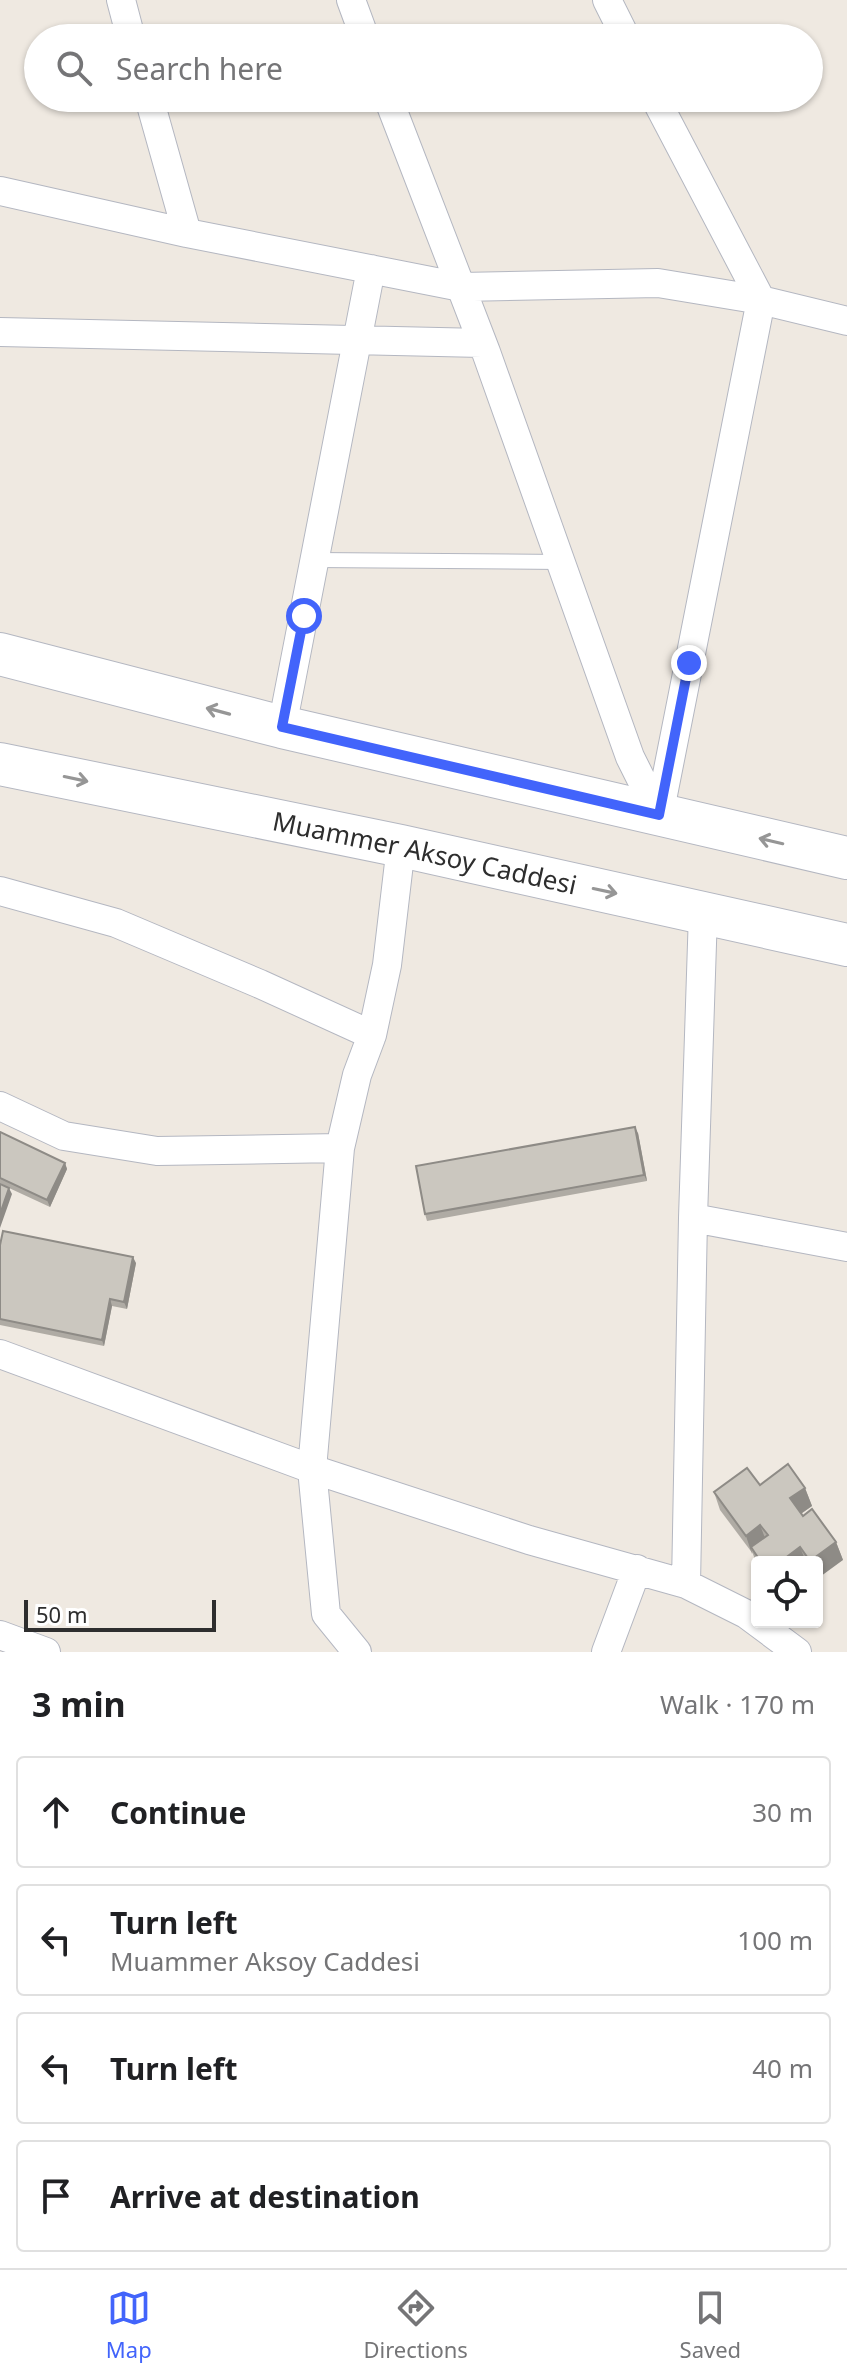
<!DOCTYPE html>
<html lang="en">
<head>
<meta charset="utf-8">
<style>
	body { margin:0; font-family:"Noto Sans",sans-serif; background:#f2f2f2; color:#202124 }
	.controls { position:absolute; right:24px; bottom:24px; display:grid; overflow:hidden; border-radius:8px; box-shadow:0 2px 6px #0004 }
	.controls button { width:72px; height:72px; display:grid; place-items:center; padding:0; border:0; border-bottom:2px solid #e0e0e0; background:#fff; color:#202124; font:40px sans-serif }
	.scale { position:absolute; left:24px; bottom:20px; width:192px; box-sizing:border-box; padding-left:8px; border:4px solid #2e2e2e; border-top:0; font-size:22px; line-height:28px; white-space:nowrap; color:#2e2e2e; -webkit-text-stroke:6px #fff; paint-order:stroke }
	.stop { position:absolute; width:24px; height:24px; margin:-18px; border:6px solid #4264fb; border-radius:50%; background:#fff }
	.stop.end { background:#4264fb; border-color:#fff; box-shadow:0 2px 8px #0008 }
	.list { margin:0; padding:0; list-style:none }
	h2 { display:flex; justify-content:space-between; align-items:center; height:104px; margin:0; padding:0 32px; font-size:34px }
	h2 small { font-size:26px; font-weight:400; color:#757577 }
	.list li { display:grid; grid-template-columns:52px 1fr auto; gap:24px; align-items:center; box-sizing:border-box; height:112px; margin:0 16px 16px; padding:0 16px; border:2px solid #e0e0e0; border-radius:8px }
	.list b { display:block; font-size:30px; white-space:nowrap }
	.list p { margin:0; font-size:26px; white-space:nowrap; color:#757577 }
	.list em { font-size:26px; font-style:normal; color:#757577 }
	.icon { flex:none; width:44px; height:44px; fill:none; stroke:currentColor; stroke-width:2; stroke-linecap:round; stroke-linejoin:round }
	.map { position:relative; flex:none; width:847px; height:1652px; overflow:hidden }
	.search { position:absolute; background:#fff; box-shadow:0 2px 6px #0004; left:24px; right:24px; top:24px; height:88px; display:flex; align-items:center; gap:20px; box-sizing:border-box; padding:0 28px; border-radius:44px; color:#757577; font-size:30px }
	.sheet { height:616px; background:#fff }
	nav { display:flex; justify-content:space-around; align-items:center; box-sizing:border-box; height:112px; border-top:2px solid #e0e0e0; background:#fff; font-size:22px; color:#757577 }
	nav a { display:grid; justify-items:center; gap:4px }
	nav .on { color:#4264fb }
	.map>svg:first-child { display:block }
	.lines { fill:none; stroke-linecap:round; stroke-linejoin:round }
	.lane-casing { stroke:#b4b7c1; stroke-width:16 }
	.street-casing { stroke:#b4b7c1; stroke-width:30 }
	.secondary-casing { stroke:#b4b7c1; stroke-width:44 }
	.lane { stroke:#fff; stroke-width:14 }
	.street { stroke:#fff; stroke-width:28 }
	.secondary { stroke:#fff; stroke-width:42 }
	.wall { fill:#afaba4 }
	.shaded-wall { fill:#8e8b86 }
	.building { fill:#cbc7bf; stroke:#8e8b86; stroke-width:2 }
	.oneway { stroke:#969696 }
	.route { stroke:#4264fb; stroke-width:10 }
	.labels { text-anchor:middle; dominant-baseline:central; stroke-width:7; stroke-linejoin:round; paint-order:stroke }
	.street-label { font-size:26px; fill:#2e2e2e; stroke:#fff }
</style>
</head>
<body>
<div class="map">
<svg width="847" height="1652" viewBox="0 0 847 1652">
	<rect width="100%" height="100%" fill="#efe9e1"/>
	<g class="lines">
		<defs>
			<path id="lane" d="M315 560 561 562"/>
			<path id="street" d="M121 0 131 38
				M351 0 365 38
				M607 0 626 38
				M149 98 187 233
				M388 98 486 352 630 757 659 815
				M655 98 761 300 659 815
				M0 191 187 233 461 287 658 283 761 300 847 321
				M0 332 482 343
				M282 727 371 269
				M0 891 116 923 260 984 372 1035 357 1075 340 1148 312 1469 326 1614 357 1652
				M372 1035 387 965 401 846
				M0 1106 64 1136 157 1151 340 1148
				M693 1218 847 1247
				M0 1354 312 1469 529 1540 686 1584 746 1614 797 1652
				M686 1584 693 1218 703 913
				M0 1635 46 1652
				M606 1652 637 1569"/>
			<g id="secondary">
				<path d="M0 654 282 727 847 858"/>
				<path id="s1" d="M0 764 401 846 847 945"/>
			</g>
		</defs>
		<use href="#lane" class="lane-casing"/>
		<use href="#street" class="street-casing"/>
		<use href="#secondary" class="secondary-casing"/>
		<use href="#lane" class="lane"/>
		<use href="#street" class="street"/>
		<use href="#secondary" class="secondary"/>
	</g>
	<path class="wall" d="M0 1132 65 1163 67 1169 50 1207 9 1188 12 1194 9 1188 0 1183Z
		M638 1133 647 1181 427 1221 425 1214Z
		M0 1245 136 1263 127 1309 112 1306 104 1346 0 1325Z
		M760 1485 805 1488 812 1506 801 1514 836 1542 843 1560 817 1562H757V1565L753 1554 720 1510 714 1492Z"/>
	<path class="shaded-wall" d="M635 1127 638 1133 647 1181 644 1175Z
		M65 1163 67 1169 50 1207 47 1200Z
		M9 1188 12 1194 0 1228V1214Z
		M133 1257 136 1263 127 1309 124 1302Z
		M110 1299 112 1306 104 1346 102 1340Z
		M805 1488 812 1506 796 1517 790 1498Z
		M760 1525 767 1543 751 1547 752 1554 746 1536Z
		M836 1542 843 1560 817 1579V1562L810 1561Z
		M800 1547 806 1562H780Z"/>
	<path class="building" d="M635 1127 644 1175 425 1214 416 1166Z
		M0 1132 65 1163 47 1200 0 1178Z
		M0 1184 9 1188 0 1214Z
		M3 1231 133 1257 124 1302 110 1299 102 1340 0 1319V1245Z
		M788 1464 805 1488 790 1498 803 1516 812 1509 836 1542 810 1561 800 1547 780 1562H761L751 1547 768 1535 760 1525 746 1536 714 1492 747 1468 760 1485Z"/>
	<defs><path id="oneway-shaft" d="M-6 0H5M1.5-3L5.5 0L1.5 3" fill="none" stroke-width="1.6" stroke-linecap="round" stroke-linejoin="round" transform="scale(2)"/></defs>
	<g class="oneway">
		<use href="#oneway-shaft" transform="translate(218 711) rotate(-165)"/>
		<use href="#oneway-shaft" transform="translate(76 779) rotate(12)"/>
		<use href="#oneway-shaft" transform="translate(771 841) rotate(-167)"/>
		<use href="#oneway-shaft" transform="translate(605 891) rotate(12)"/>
	</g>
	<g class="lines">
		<path class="route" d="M304 616 282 727 659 815 689 663"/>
	</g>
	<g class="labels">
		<g class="street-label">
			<text stroke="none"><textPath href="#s1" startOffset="434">Muammer Aksoy Caddesi</textPath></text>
		</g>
	</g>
</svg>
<div class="controls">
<button><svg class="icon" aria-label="locate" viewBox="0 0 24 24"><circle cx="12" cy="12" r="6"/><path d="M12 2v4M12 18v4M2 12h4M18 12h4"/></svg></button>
</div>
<div class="scale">50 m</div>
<div class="stop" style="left:304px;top:616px"></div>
<div class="stop end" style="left:689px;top:663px"></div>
<div class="search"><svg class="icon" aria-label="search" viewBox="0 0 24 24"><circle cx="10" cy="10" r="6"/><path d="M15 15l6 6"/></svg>Search here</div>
</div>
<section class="sheet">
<h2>3 min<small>Walk · 170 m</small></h2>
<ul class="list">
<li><svg class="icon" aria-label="ahead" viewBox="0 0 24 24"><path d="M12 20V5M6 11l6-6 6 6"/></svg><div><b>Continue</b></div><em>30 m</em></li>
<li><svg class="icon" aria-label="left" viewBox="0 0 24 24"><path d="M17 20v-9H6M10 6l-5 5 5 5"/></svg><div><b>Turn left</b><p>Muammer Aksoy Caddesi</p></div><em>100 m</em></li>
<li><svg class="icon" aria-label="left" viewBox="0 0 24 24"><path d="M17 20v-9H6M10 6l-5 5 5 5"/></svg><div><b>Turn left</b></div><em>40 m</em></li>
<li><svg class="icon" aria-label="arrive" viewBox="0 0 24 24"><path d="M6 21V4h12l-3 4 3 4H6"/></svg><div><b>Arrive at destination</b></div></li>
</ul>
</section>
<nav>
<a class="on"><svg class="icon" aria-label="map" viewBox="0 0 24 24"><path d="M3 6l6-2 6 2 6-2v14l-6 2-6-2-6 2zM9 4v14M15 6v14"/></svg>Map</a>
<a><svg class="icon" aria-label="directions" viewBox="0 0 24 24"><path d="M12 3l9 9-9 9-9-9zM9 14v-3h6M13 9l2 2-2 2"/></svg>Directions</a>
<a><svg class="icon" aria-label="saved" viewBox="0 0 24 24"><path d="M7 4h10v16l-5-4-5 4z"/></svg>Saved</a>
</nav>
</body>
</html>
